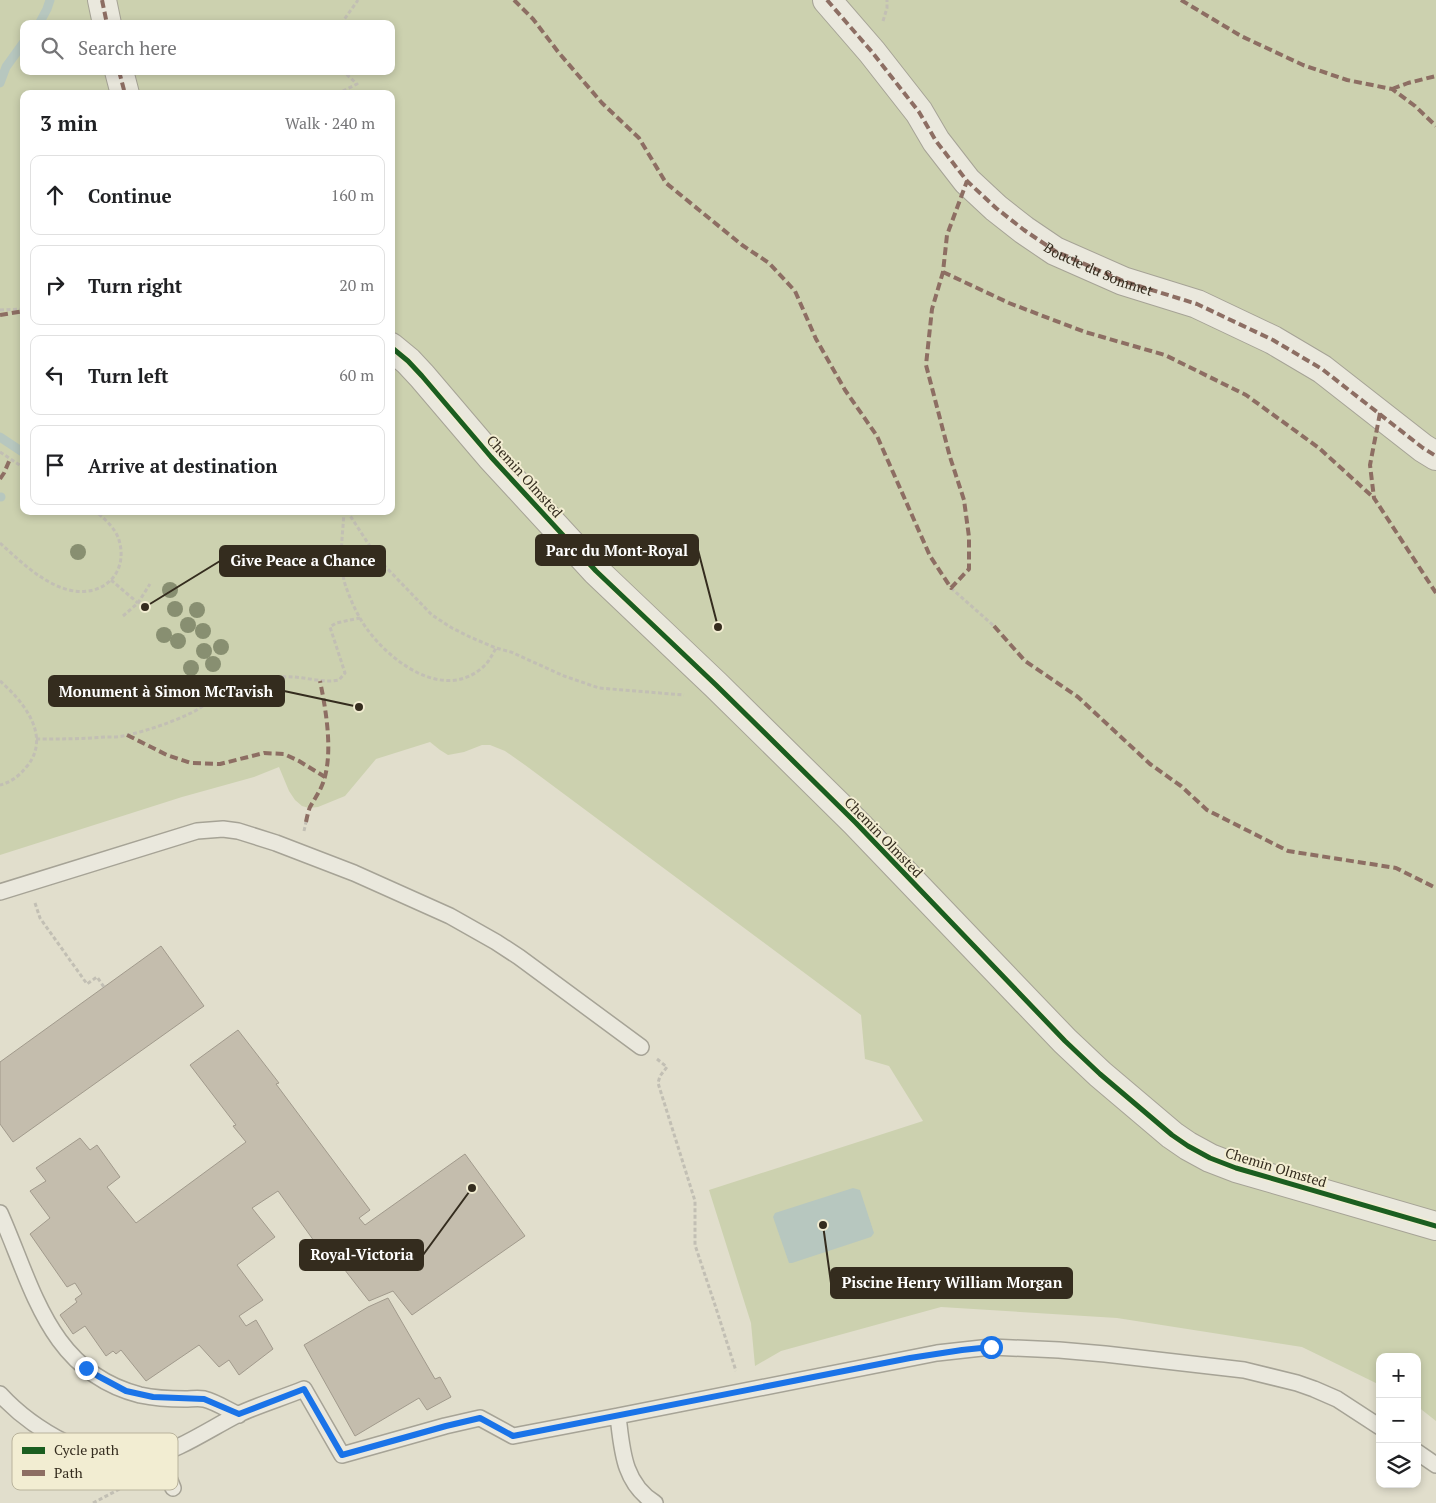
<!DOCTYPE html>
<html lang="en">
<head>
<meta charset="utf-8">
<style>
	body { margin:0; font-family:"PT Serif",serif; background:#f6f6f6; color:#202124 }
	.controls { position:absolute; right:15px; bottom:15px; display:grid; overflow:hidden; border-radius:10px; box-shadow:0 2px 8px #0003 }
	.controls button { width:45px; height:45px; display:grid; place-items:center; padding:0; border:0; border-bottom:1px solid #e0e0e0; background:#fff; color:#202124; font:25px sans-serif }
	.stop { position:absolute; width:15px; height:15px; margin:-11px; border:4px solid #1a73e8; border-radius:50%; background:#fff }
	.stop.end { background:#1a73e8; border-color:#fff; box-shadow:0 1px 5px #0008 }
	.list { margin:0; padding:0; list-style:none }
	h2 { display:flex; justify-content:space-between; align-items:center; height:65px; margin:0; padding:0 20px; font-size:21px }
	h2 small { font-size:16px; font-weight:400; color:#757577 }
	.list li { display:grid; grid-template-columns:32px 1fr auto; gap:15px; align-items:center; box-sizing:border-box; height:80px; margin:0 10px 10px; padding:0 10px; border:1px solid #e0e0e0; border-radius:10px }
	.list b { display:block; font-size:19px; white-space:nowrap }
	.list em { font-size:16px; font-style:normal; color:#757577 }
	.icon { flex:none; width:28px; height:28px; fill:none; stroke:currentColor; stroke-width:2; stroke-linecap:round; stroke-linejoin:round }
	.map { position:relative; flex:none; width:1436px; height:1503px; overflow:hidden }
	.search { position:absolute; background:#fff; box-shadow:0 2px 8px #0003; left:20px; top:20px; width:375px; height:55px; display:flex; align-items:center; gap:12px; box-sizing:border-box; padding:0 18px; border-radius:10px; color:#757577; font-size:19px }
	.panel { position:absolute; background:#fff; box-shadow:0 2px 8px #0003; left:20px; top:90px; width:375px; height:425px; border-radius:10px }
	.map>svg:first-child { display:block }
	.green { fill:#ccd1af; fill-rule:evenodd }
	.water { fill:#b7c7bf }
	.lines { fill:none; stroke-linecap:round; stroke-linejoin:round }
	.stream { stroke:#b7c7bf; stroke-width:9 }
	.building { fill:#c4bdad; stroke:#a19a8c }
	.lane-casing { stroke:#a6a396; stroke-width:18 }
	.street-casing { stroke:#a6a396; stroke-width:30 }
	.path { stroke:#c2bfb4; stroke-width:3; stroke-dasharray:4 2.5; stroke-linecap:butt }
	.lane { stroke:#eae8dd; stroke-width:15 }
	.street { stroke:#eae8dd; stroke-width:28 }
	.quiet { stroke:#8d6e63; stroke-width:4; stroke-dasharray:8 4; stroke-linecap:butt }
	.cycleway-casing { stroke:#f2edd2; stroke-width:8 }
	.cycleway { stroke:#1b5e20; stroke-width:5 }
	.tree { fill:#888f71 }
	.route { stroke:#1a73e8; stroke-width:6 }
	.labels { text-anchor:middle; dominant-baseline:central; stroke-width:4; stroke-linejoin:round; paint-order:stroke }
	.street-label { font-size:14px; fill:#342c1e; stroke:#f2edd2 }
	.key { fill:#f2edd2; stroke:#b9b39c; stroke-width:1 }
	.key-label { font-size:14px; fill:#342c1e }
	.leader { fill:none; stroke:#342c1e; stroke-width:2 }
	.callout-dot { fill:#342c1e; stroke:#f2edd2; stroke-width:2 }
	.callout { fill:#342c1e; stroke:#342c1e; stroke-width:2 }
	.callout-label { font-size:15px; text-anchor:middle; font-weight:bold; fill:#fff }
</style>
</head>
<body>
<div class="map">
<svg width="1436" height="1503" viewBox="0 0 1436 1503">
	<rect width="100%" height="100%" fill="#e1decc"/>
	<path class="green" d="M0 0H1436V1421L1417 1406V1357H1380V1385L1302 1347 1117 1318 941 1307 781 1351 755 1366 751 1323 709 1190 923 1121 889 1066 865 1059 861 1015 525 765 505 751 490 745H482L464 752 448 755 440 750 430 742 376 759 345 796 318 807 309 808 302 806 295 800 289 791 279 767 254 777 182 797 0 855ZM24 24H391V71H24ZM24 94H391V511H24Z"/>
	<path class="water" d="M853 1188 860 1190 874 1233 871 1237 792 1263H789L773 1217 775 1213Z"/>
	<g class="lines">
		<path class="stream" d="M39 24 47 9 50 0
			M0 83 6 67 24 42
			M0 437 24 453
			M0 497H1"/>
	</g>
	<path class="building" d="M161 946 204 1006 13 1142 0 1124V1062Z
		M238 1030 279 1083 276 1084 370 1210 359 1218 365 1225 465 1154 525 1236 412 1315 393 1291 369 1301 341 1265 335 1270 278 1191 252 1208 275 1237 237 1265 263 1300 239 1316 246 1326 256 1320 273 1349 239 1375 229 1360 219 1367 199 1345 146 1381 121 1350 116 1354 113 1351 106 1356 85 1326 73 1334 60 1315 77 1302 75 1299 82 1294 75 1283 67 1287 30 1234 50 1218 30 1191 46 1181 36 1168 80 1138 90 1150 97 1145 120 1177 107 1187 136 1223 246 1142 233 1126 236 1125 190 1065Z
		M388 1298 435 1379 440 1377 451 1397 427 1410 419 1398 355 1436 304 1345 368 1307Z"/>
	<g class="lines">
		<defs>
			<path id="lane" d="M0 892 197 831 223 829 238 831 276 843 354 873 450 916 496 942 519 957 641 1047
				M0 1213C33 1287 49 1372 140 1395 154 1398 170 1399 185 1399 191 1399 198 1398 204 1399 216 1402 228 1410 239 1415
				M0 1394C31 1428 96 1468 144 1459 176 1452 208 1430 237 1415 258 1405 282 1398 304 1389L342 1455 445 1426 480 1418 513 1436 618 1416C622 1449 623 1483 655 1503
				M618 1416 937 1353 991 1347 1059 1350 1105 1354 1244 1370 1297 1383 1314 1389 1337 1399 1380 1427
				M1417 1452 1436 1465
				M159 1454 173 1488"/>
			<path id="street" d="M102 0 107 24
				M827 0 872 52 919 112 936 141 967 181 996 208 1024 230 1055 251 1123 281 1197 304 1273 340 1322 369 1423 448 1436 456
				M119 71 125 94
				M391 347 408 361 422 376 491 457 596 571 716 685 856 823 1065 1041 1100 1074 1172 1135 1188 1146 1210 1158 1236 1168 1436 1226"/>
		</defs>
		<use href="#lane" class="lane-casing"/>
		<use href="#street" class="street-casing"/>
		<path class="path" d="M883 21 887 8V0
			M341 24 358 0
			M337 94 357 84 343 71
			M0 310 24 309
			M0 452 24 468
			M344 511C343 535 338 560 345 584 350 599 357 615 367 629 391 662 444 702 483 667 489 662 492 655 496 648
			M347 511 379 560 432 615 452 628 470 637 496 648 511 652 564 676 599 688 684 695
			M0 543C20 561 42 583 69 590 102 598 129 574 119 540 116 529 104 518 95 511
			M111 580 138 603
			M951 588 994 626
			M123 616 138 603 150 584
			M0 681C23 701 51 735 28 765 20 775 12 782 0 785
			M36 739C60 739 82 739 105 737 113 737 121 737 128 735 149 730 173 722 193 712 211 703 223 685 244 680 259 677 278 676 294 677 309 678 324 683 339 680L345 673 330 627 336 623 360 618
			M304 831 306 822
			M35 903 40 918 87 984 97 977 104 987
			M657 1059 667 1067 660 1076 658 1083 695 1201V1245L716 1308 736 1371
			M93 1503 131 1483"/>
		<use href="#lane" class="lane"/>
		<use href="#street" class="street"/>
		<g class="quiet">
			<path d="M102 0 107 24"/>
			<path d="M514 0 533 19 559 53 602 103 639 138 666 183 742 245 769 263 795 291 816 339 845 390 877 436 930 556 951 588 969 569V537L964 500 950 457 926 365 932 309 943 272 947 235 967 181"/>
			<path id="s1" d="M827 0 872 52 919 112 936 141 967 181 996 208 1024 230 1055 251 1123 281 1197 304 1273 340 1322 369 1423 448 1436 456"/>
			<path d="M1181 0 1241 36 1303 65 1347 80 1392 89 1415 106 1436 126"/>
			<path d="M119 71 125 94"/>
			<path d="M1392 89 1408 83 1436 76"/>
			<path d="M943 272 1009 303 1085 332 1165 355 1246 395 1319 448 1374 498"/>
			<path d="M0 315 24 311"/>
			<path d="M1380 413 1370 465 1374 498 1436 593"/>
			<path d="M0 479 4 473 10 459"/>
			<path d="M994 626 1025 661 1078 697 1150 764 1181 786 1207 810 1288 851 1396 868 1436 888"/>
			<path d="M127 735 167 755 191 763 220 764 264 753 284 754 299 761 325 777"/>
			<path d="M306 822C307 817 308 812 310 807 315 798 321 790 324 780 333 751 326 710 320 681"/>
		</g>
		<defs>
			<path id="cycleway" d="M391 347 408 361 422 376 491 457 596 571 716 685 856 823 1065 1041 1100 1074 1172 1135 1188 1146 1210 1158 1236 1168 1436 1226"/>
		</defs>
		<use href="#cycleway" class="cycleway-casing"/>
		<use href="#cycleway" class="cycleway"/>
	</g>
	<g class="tree">
		<circle cx="78" cy="552" r="8"/>
		<circle cx="170" cy="590" r="8"/>
		<circle cx="175" cy="609" r="8"/>
		<circle cx="197" cy="610" r="8"/>
		<circle cx="188" cy="625" r="8"/>
		<circle cx="203" cy="631" r="8"/>
		<circle cx="164" cy="635" r="8"/>
		<circle cx="178" cy="641" r="8"/>
		<circle cx="221" cy="647" r="8"/>
		<circle cx="204" cy="651" r="8"/>
		<circle cx="213" cy="664" r="8"/>
		<circle cx="191" cy="668" r="8"/>
	</g>
	<g class="lines">
		<path class="route" d="M86 1368 98 1376 126 1391 153 1397 204 1399 239 1414 304 1389 342 1455 446 1426 480 1418 513 1436 910 1358 962 1350 991 1347"/>
	</g>
	<g class="labels">
		<g class="street-label">
			<text stroke="none"><textPath href="#s1" startOffset="389">Boucle du Sommet</textPath></text>
			<text transform="translate(525 476) rotate(48)">Chemin Olmsted</text>
			<text transform="translate(884 837) rotate(46)">Chemin Olmsted</text>
			<text transform="translate(1276 1167) rotate(17)">Chemin Olmsted</text>
		</g>
	</g>
	<rect x="12" y="1433" width="166" height="57" rx="8" class="key"/>
	<rect x="22" y="1447" width="23" height="7" fill="#1b5e20"/>
	<rect x="22" y="1470" width="23" height="6" fill="#8d6e63"/>
	<g class="key-label">
		<text x="54" y="1455">Cycle path</text>
		<text x="54" y="1478">Path</text>
	</g>
	<path class="leader" d="M718 627L698 550M145 607L220 561M359 707L284 691M472 1188L423 1255M823 1225L831 1283"/>
	<g class="callout-dot">
		<circle cx="718" cy="627" r="5"/>
		<circle cx="145" cy="607" r="5"/>
		<circle cx="359" cy="707" r="5"/>
		<circle cx="472" cy="1188" r="5"/>
		<circle cx="823" cy="1225" r="5"/>
	</g>
	<g class="callout">
		<rect x="536" y="535" width="162" height="30" rx="5"/>
		<rect x="220" y="546" width="165" height="30" rx="5"/>
		<rect x="49" y="676" width="235" height="30" rx="5"/>
		<rect x="300" y="1240" width="123" height="30" rx="5"/>
		<rect x="831" y="1268" width="241" height="30" rx="5"/>
	</g>
	<g class="callout-label">
		<text x="617" y="556">Parc du Mont-Royal</text>
		<text x="303" y="566">Give Peace a Chance</text>
		<text x="166" y="697">Monument à Simon McTavish</text>
		<text x="362" y="1260">Royal-Victoria</text>
		<text x="952" y="1288">Piscine Henry William Morgan</text>
	</g>
</svg>
<div class="controls">
<button>+</button>
<button>−</button>
<button><svg class="icon" aria-label="layers" viewBox="0 0 24 24"><path d="M12 4l9 5-9 5-9-5zM3 14l9 5 9-5"/></svg></button>
</div>
<div class="stop" style="left:991px;top:1347px"></div>
<div class="stop end" style="left:86px;top:1368px"></div>
<div class="search"><svg class="icon" aria-label="search" viewBox="0 0 24 24"><circle cx="10" cy="10" r="6"/><path d="M15 15l6 6"/></svg>Search here</div>
<section class="panel">
<h2>3 min<small>Walk · 240 m</small></h2>
<ul class="list">
<li><svg class="icon" aria-label="ahead" viewBox="0 0 24 24"><path d="M12 20V5M6 11l6-6 6 6"/></svg><div><b>Continue</b></div><em>160 m</em></li>
<li><svg class="icon" aria-label="right" viewBox="0 0 24 24"><path d="M7 20v-9h11M14 6l5 5-5 5"/></svg><div><b>Turn right</b></div><em>20 m</em></li>
<li><svg class="icon" aria-label="left" viewBox="0 0 24 24"><path d="M17 20v-9H6M10 6l-5 5 5 5"/></svg><div><b>Turn left</b></div><em>60 m</em></li>
<li><svg class="icon" aria-label="arrive" viewBox="0 0 24 24"><path d="M6 21V4h12l-3 4 3 4H6"/></svg><div><b>Arrive at destination</b></div></li>
</ul>
</section>
</div>
</body>
</html>
